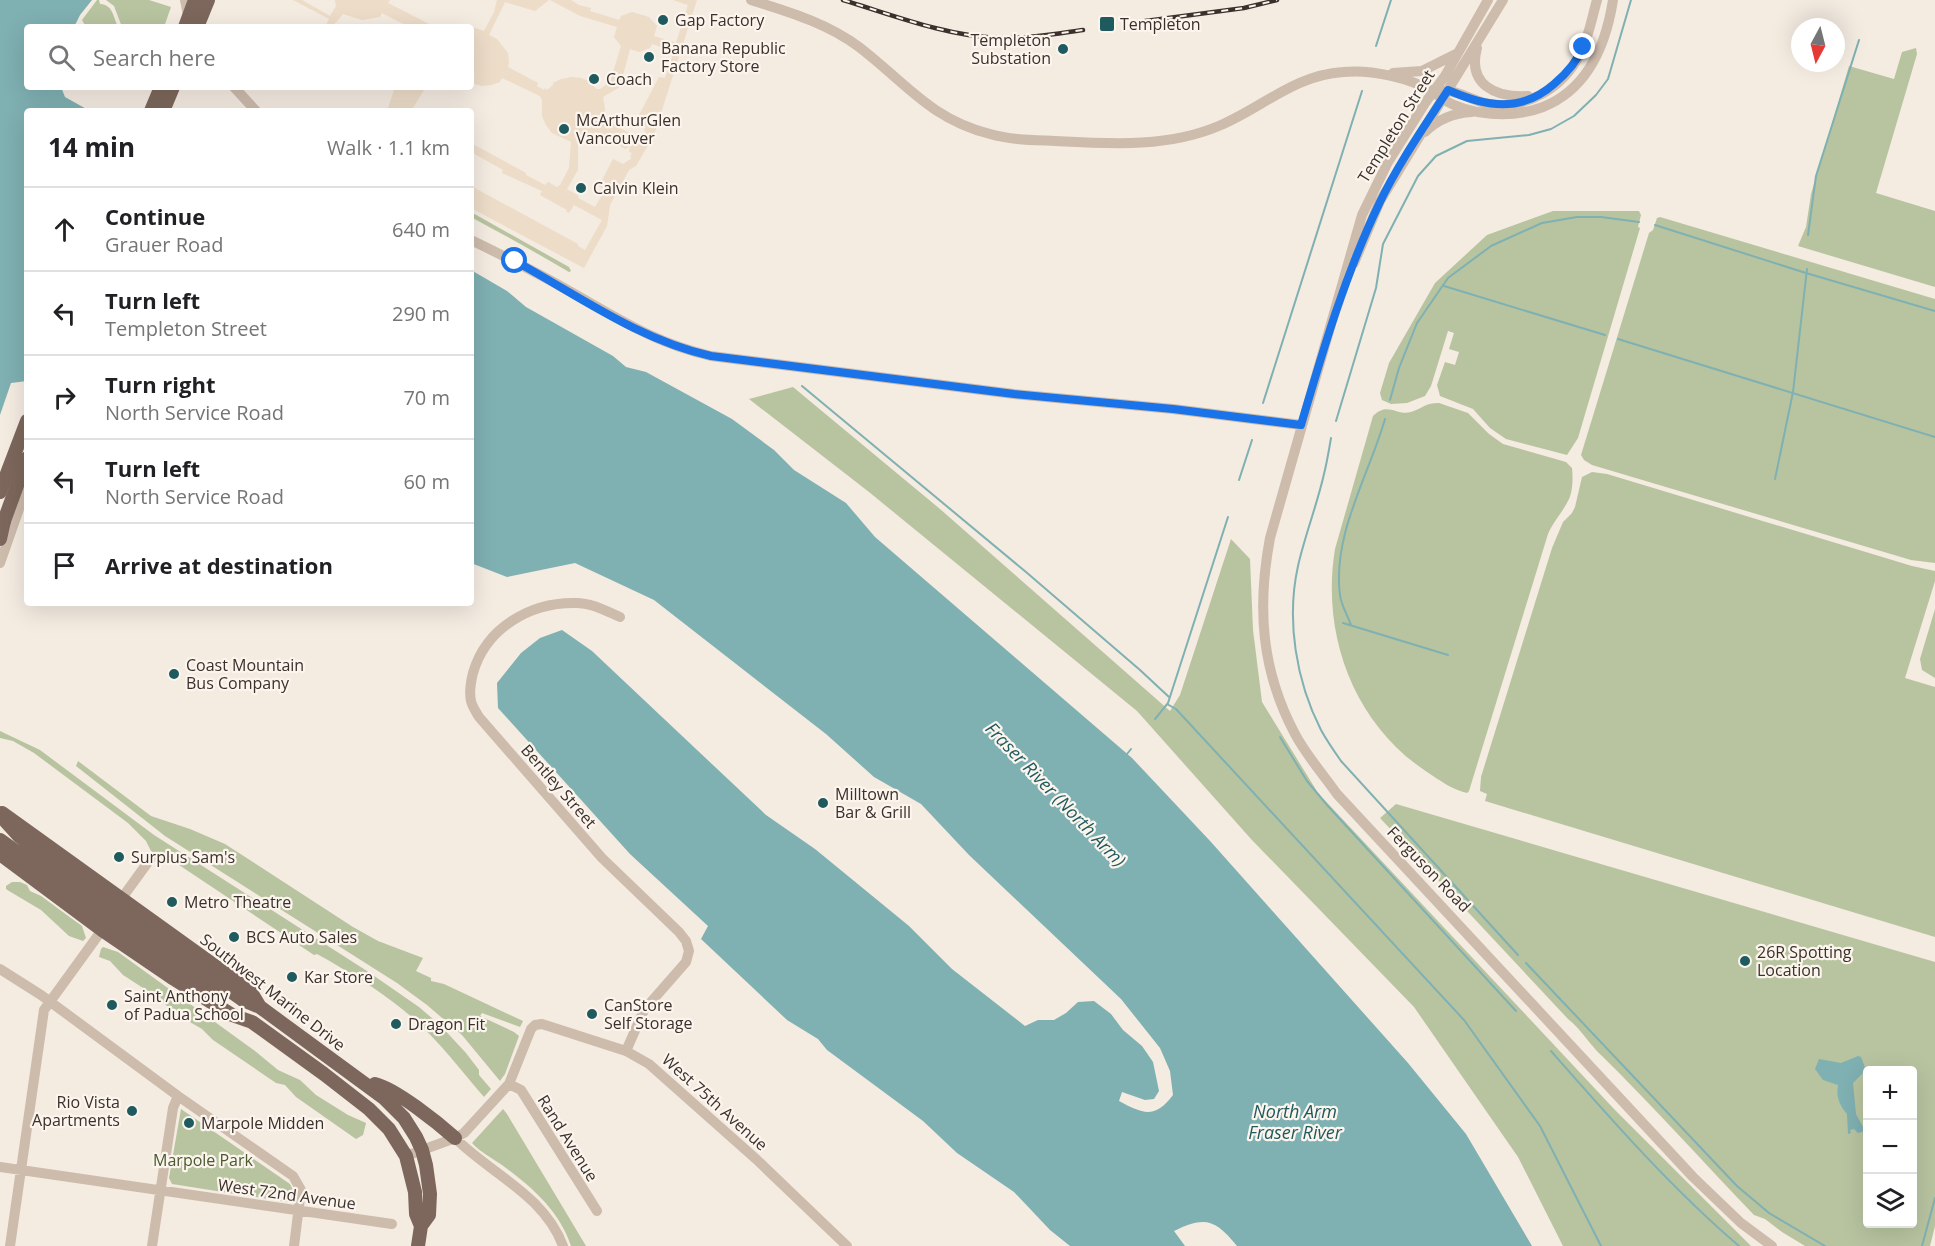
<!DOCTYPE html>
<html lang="en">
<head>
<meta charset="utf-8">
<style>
	body { margin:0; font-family:"Open Sans",sans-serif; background:#f2f2f2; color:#202124 }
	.controls { position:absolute; right:18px; bottom:18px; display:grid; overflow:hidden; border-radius:6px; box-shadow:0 6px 24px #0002 }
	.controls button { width:54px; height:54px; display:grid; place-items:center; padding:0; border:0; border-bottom:2px solid #e0e0e0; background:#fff; color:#202124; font:30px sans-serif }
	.compass { position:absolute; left:1791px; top:18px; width:54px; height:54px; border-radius:50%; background:#fff; box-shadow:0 6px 24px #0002; rotate:187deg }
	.stop { position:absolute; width:18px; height:18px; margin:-14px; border:4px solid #1a73e8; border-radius:50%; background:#fff }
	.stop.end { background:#1a73e8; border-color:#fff; box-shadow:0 2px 6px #0008 }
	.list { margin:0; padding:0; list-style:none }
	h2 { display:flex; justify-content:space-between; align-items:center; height:78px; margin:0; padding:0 24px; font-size:26px }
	h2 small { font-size:20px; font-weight:400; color:#757577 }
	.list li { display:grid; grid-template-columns:39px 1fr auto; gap:18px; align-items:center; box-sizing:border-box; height:84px; padding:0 24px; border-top:2px solid #e0e0e0 }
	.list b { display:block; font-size:22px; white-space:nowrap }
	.list p { margin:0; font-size:20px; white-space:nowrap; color:#757577 }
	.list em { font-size:20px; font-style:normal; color:#757577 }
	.icon { flex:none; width:33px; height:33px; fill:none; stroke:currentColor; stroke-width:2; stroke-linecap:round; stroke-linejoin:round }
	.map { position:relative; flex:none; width:1935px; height:1246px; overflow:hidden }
	.search { position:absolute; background:#fff; box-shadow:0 6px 24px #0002; left:24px; top:24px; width:450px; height:66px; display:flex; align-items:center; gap:15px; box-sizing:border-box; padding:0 21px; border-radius:6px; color:#757577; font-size:22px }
	.panel { position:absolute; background:#fff; box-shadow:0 6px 24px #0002; left:24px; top:108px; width:450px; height:498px; border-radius:6px }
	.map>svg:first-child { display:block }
	.green { fill:#b8c4a0; fill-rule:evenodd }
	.plaza { fill:#ecdcc8; fill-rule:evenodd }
	.water { fill:#7fb0b2 }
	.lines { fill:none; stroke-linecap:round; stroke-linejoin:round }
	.stream { stroke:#7fb0b2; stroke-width:2 }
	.minor { stroke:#cdbbac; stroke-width:10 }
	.major { stroke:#7d675c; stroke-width:14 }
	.rail-casing { stroke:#3b302b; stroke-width:4.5 }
	.rail { stroke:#fbf5ee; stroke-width:2; stroke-dasharray:7; stroke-linecap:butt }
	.major-bridge { stroke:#7d675c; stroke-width:14 }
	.route { stroke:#1a73e8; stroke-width:8 }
	.poi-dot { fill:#1f5a5e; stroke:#fbf5ee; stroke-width:2 }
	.labels { text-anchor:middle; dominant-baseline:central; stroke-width:4.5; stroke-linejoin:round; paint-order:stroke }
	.poi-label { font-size:16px; fill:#3b302b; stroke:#fbf5ee; text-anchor:start }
	.street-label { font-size:16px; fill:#3b302b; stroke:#fbf5ee }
	.park-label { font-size:16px; fill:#4a5a2e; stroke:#fbf5ee }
	.water-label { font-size:18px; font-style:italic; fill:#1f5a5e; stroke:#fbf5ee }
</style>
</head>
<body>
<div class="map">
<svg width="1935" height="1246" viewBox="0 0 1935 1246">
	<rect width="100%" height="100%" fill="#f4ebe1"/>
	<path class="green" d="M97 0H99L100 4C113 5 113 16 118 27H86L82 20Z
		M106 0H149L171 7 164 27H122L114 6Z
		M1916 48 1917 54 1876 193 1935 211V287L1798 246 1806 227 1811 194 1849 66 1894 79 1902 52Z
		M1553 211H1639L1641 215 1638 227 1640 228 1578 438 1567 455 1506 439 1490 428 1473 409 1440 396 1437 385 1445 362 1455 365 1459 352 1449 349 1454 333 1448 331 1431 386 1425 396 1407 403 1391 404 1382 400 1380 393 1389 363 1435 283 1487 235Z
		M471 212 569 267 571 271 569 272C537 253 504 235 471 217Z
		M1660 217 1935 299V563L1911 560 1592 465 1584 460 1581 455 1649 233 1653 230 1657 218Z
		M793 387 940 509 1170 711 1180 695 1231 539 1250 559 1253 630 1262 702 1318 793 1615 1110 1751 1246H1563L1518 1157 1414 1007 1251 839 1137 711 869 492 749 399Z
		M1439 403 1468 413 1489 434 1503 444 1566 462 1572 468C1573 478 1573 492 1568 501 1562 513 1553 522 1548 534L1469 791 1467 793C1453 790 1439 780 1427 772 1353 723 1321 634 1335 549L1373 416C1388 401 1396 416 1411 412 1423 408 1425 403 1439 403Z
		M1592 472 1607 474 1912 566 1935 571V581L1905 678 1935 687V937L1485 801 1487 794 1480 791 1481 777 1552 548 1563 522 1572 513 1575 507 1582 477Z
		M1935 609V678L1922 670 1920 659Z
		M0 731 40 750 154 835 367 971 419 1007 440 1025 466 1053 479 1070V1075L491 1089 484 1097C458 1067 434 1034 402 1009 376 988 346 970 317 954L314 955 173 861 163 860 151 851 146 841 128 823 34 753 13 741 0 738Z
		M78 761 151 816 190 829 225 844 353 927 378 941 423 958 416 971 431 978V981L444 984 523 1021 520 1027 482 1013 480 1016 514 1032 519 1036 505 1074 500 1081 462 1035 427 1005 397 983 165 836 76 766Z
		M1396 804 1935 962V1226L1930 1246H1805L1782 1232 1765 1219 1754 1215C1703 1162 1654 1107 1602 1056 1589 1044 1581 1029 1568 1019L1380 818ZM1868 1070H1912V1224H1868Z
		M12 882H20L27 885 30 891 41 896 71 918 82 926 86 938 83 941 69 936 41 910 9 891 6 889V886Z
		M103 947 118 952 255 1051 278 1070 300 1080 316 1095 348 1115 366 1123 363 1135 356 1139 296 1097 285 1085 276 1083 213 1040 202 1029 176 1014 157 997 123 975 110 961 99 957 101 949Z
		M181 1109 290 1184 294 1192 293 1199 287 1202 172 1184 169 1178Z
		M503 1109 507 1114 586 1246H571C560 1211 531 1186 502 1165 492 1158 480 1152 472 1143Z"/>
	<path class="plaza" d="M293 0H302L330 16 336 6 335 0H390L388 3 435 27H409L382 13 380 17 362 20 343 14 332 27H325L329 19Z
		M497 0H549L535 11 505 2 489 35 497 39 508 53 509 63 508 67 538 83 537 86 544 90 545 88 547 90 553 85V83L561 79 572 77 581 78 591 82 596 89H600L610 82 621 46 614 37 617 27 580 16 550 0H571L579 5 591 8 590 11 619 20 621 16 632 12 649 17 657 26 654 36 676 43 688 5 673 0H697L654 135 636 166 629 170 610 205 607 226 584 268 471 208V186L578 244V246L585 250 602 220 574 205 569 213 566 211 567 210 540 195 542 191 502 173 503 170 471 152V143L526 173V175L545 185 548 182 557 187 560 185 569 168 571 142 552 133 546 125 542 116V100L540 96 502 78 500 82 491 85 482 86 471 83V27H456H472L484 31 494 12ZM652 44 674 51 665 78 659 77 637 119 645 123 643 126 646 127 644 130 646 132 635 140 632 138 633 135 604 119 605 108 603 97 620 87 630 49 639 52 650 48ZM595 132 605 136 625 149 630 146 629 152 632 153 630 157 632 158 623 164 613 159 599 186 605 190 595 207 578 198 579 196 567 189 578 170V142L589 138Z
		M393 87H418L424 90 411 111H387L394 90Z"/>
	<path class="water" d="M0 0H92L80 15 74 27H27V87H61L65 97 90 111H27V381L11 383 0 415Z
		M471 270 507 291 526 307 613 356 626 367 646 372 732 419 774 450 794 470 846 503 875 537 1132 758 1211 842 1408 1063 1466 1134 1532 1246H1237C1215 1219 1205 1216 1174 1231L1185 1246H1070L1050 1230 1014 1192 957 1153 923 1121 827 1050 818 1039 787 1020 701 939 708 926 630 854 498 708 497 683 521 653 540 638 562 630 592 651 766 815 815 849 909 926 952 969 1025 1026 1038 1020H1054L1066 1013 1078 1002 1094 1001 1111 1014 1123 1030 1142 1046 1153 1062 1159 1091 1154 1099 1145 1100 1122 1092 1119 1101C1143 1114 1155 1119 1173 1095L1170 1071 1160 1048 1121 999 969 855 921 804 874 777 826 734 654 600 575 563 507 577 471 563Z
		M1858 1056 1861 1057 1866 1070 1853 1083 1856 1114 1865 1131 1858 1133 1854 1129 1850 1130 1851 1133 1848 1134 1847 1114C1839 1104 1836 1097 1838 1085L1823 1080 1815 1069 1819 1059 1841 1063Z"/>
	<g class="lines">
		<path class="stream" d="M1376 46 1391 0
			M1655 225 1806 273 1935 311
			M1808 235 1816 176 1859 40
			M1444 286 1605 335
			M1618 339 1935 437
			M802 386 1026 572 1140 670 1169 697
			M1390 400 1399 368 1417 323 1448 278 1491 246 1542 223 1577 217H1601L1639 222
			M1263 403 1362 91
			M1336 421 1376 288 1383 244 1418 176 1436 156 1467 141 1529 135 1551 129 1574 116 1596 95 1608 79 1631 0
			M1331 438C1329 450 1327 462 1324 474 1317 505 1305 535 1298 566 1286 620 1296 681 1321 730 1327 741 1334 751 1341 761L1518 955
			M1775 479 1793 392 1807 269
			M1239 480 1252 440
			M1343 623 1448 655
			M1351 625C1348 616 1341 605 1340 595 1332 535 1369 475 1385 419
			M1167 704 1176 709 1464 1020 1540 1126 1601 1246
			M1155 719 1168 703 1228 517
			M1280 737 1307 781 1327 805 1516 1011
			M1127 754 1131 749
			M1526 963 1737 1186 1769 1213 1825 1246
			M1551 1051C1610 1118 1671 1188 1739 1246
			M1922 1246 1935 1198"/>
		<path class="minor" d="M185 0 189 20
			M751 0C789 12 827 23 859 47 905 82 930 119 990 134 1011 140 1033 140 1055 141 1110 144 1169 148 1221 125 1263 107 1295 75 1343 72 1371 69 1410 78 1434 92 1437 94 1439 97 1442 99 1471 116 1511 119 1543 107 1588 89 1606 45 1613 0
			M1488 0 1445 76 1425 103 1388 162 1362 215 1270 538C1257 607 1261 670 1295 734 1306 755 1323 774 1337 794L1693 1177 1741 1223 1772 1246
			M1477 48C1467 85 1496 98 1528 96
			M1393 73 1422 71 1458 53
			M234 87 256 111
			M1443 91C1455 89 1474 101 1488 104 1526 110 1563 88 1580 54 1589 37 1592 17 1597 0
			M1425 132C1438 119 1454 113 1472 112
			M471 240C506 257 540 274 573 293 621 320 655 343 711 356L1014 394 1173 409 1301 425
			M1354 263 1380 201 1503 0
			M0 563 27 486
			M620 617C606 611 592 603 576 603 530 602 486 628 473 673 471 681 469 692 471 701 472 706 476 712 479 717L602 858 679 932 686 941 689 951 686 962 644 1010 626 1051
			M122 898 151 858
			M0 969 41 995 178 1096 293 1176 301 1190 294 1246
			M509 1084 521 1090 597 1211
			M455 1138C491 1174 544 1195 563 1246
			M406 1156 455 1138 464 1133 509 1084 531 1029 535 1025 542 1024 626 1051 649 1064 756 1159 847 1246
			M0 1167 392 1224
			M10 1246 44 1010 102 930
			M152 1246 173 1108 178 1096"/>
		<path class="major" d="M197 27 208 0
			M151 111 161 87
			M163 111 173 87
			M0 492 27 421
			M0 539 4 521
			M2 813 251 992 260 1007 384 1098 404 1118 416 1137 422 1150 426 1165 430 1194 429 1215 421 1226 418 1246
			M0 854 102 930 171 977 232 1015 252 1022 324 1074 369 1109 389 1129 406 1156 415 1192 416 1214 421 1226
			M73 878 243 1000 260 1007
			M67 888 219 997
			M375 1084C396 1089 438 1123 455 1138"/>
		<defs>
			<path id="rail" d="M843 0C893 15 943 35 996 38 1025 39 1054 34 1083 30
				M1138 22 1244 8 1277 0"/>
		</defs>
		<use href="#rail" class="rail-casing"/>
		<use href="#rail" class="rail"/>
		<path class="major-bridge" d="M185 27 195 0
			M4 521 27 458
			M0 815 19 836 73 878
			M0 840 67 888"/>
	</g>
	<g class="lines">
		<path class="route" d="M515 261C579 296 639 340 711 356L1014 394 1173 409 1301 425C1323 350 1345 275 1379 204 1398 164 1424 127 1448 90 1486 107 1521 113 1554 84 1567 73 1577 62 1583 47"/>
	</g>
	<g class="poi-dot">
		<circle cx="663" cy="20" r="6"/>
		<rect x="1099" y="16" width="16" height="16" rx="3"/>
		<circle cx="1063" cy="49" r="6"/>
		<circle cx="649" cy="57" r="6"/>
		<circle cx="594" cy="79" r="6"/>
		<circle cx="564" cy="129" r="6"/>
		<circle cx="581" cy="188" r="6"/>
		<circle cx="174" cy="674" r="6"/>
		<circle cx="823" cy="803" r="6"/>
		<circle cx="119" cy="857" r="6"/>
		<circle cx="172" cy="902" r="6"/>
		<circle cx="234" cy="937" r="6"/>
		<circle cx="1745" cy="961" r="6"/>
		<circle cx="292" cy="977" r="6"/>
		<circle cx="112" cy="1005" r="6"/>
		<circle cx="592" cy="1014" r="6"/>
		<circle cx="396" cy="1024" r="6"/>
		<circle cx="132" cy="1111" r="6"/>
		<circle cx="189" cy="1123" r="6"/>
	</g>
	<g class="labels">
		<g class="poi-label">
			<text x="675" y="20">Gap Factory</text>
			<text x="1120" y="24">Templeton</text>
			<text x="1051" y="40" text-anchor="end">Templeton<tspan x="1051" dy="18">Substation</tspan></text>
			<text x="661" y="48">Banana Republic<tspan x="661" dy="18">Factory Store</tspan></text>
			<text x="606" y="79">Coach</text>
			<text x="576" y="120">McArthurGlen<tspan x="576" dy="18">Vancouver</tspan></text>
			<text x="593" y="188">Calvin Klein</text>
			<text x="186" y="665">Coast Mountain<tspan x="186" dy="18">Bus Company</tspan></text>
			<text x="835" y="794">Milltown<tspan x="835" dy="18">Bar &amp; Grill</tspan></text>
			<text x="131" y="857">Surplus Sam's</text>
			<text x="184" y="902">Metro Theatre</text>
			<text x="246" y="937">BCS Auto Sales</text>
			<text x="1757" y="952">26R Spotting<tspan x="1757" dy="18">Location</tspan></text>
			<text x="304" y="977">Kar Store</text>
			<text x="124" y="996">Saint Anthony<tspan x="124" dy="18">of Padua School</tspan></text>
			<text x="604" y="1005">CanStore<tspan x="604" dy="18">Self Storage</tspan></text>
			<text x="408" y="1024">Dragon Fit</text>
			<text x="120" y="1102" text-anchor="end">Rio Vista<tspan x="120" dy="18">Apartments</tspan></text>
			<text x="201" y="1123">Marpole Midden</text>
		</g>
		<g class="street-label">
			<text transform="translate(1396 126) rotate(-58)">Templeton Street</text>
			<text transform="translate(559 786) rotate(49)">Bentley Street</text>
			<text transform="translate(1429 869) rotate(46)">Ferguson Road</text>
			<text transform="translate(273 992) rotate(38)">Southwest Marine Drive</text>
			<text transform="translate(715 1102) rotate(42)">West 75th Avenue</text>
			<text transform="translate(568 1138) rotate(58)">Rand Avenue</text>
			<text transform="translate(287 1194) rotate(8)">West 72nd Avenue</text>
		</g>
		<g class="park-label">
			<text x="203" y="1160">Marpole Park</text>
		</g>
		<g class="water-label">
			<text transform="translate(1056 794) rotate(46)">Fraser River (North Arm)</text>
			<text x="1295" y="1111">North Arm<tspan x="1295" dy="21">Fraser River</tspan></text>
		</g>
	</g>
</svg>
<div class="controls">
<button>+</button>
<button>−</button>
<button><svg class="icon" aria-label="layers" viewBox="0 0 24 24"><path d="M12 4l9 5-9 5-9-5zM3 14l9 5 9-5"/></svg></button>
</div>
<svg class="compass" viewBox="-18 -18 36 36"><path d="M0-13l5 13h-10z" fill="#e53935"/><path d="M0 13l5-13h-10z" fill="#757577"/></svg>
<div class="stop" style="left:515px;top:261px"></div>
<div class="stop end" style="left:1583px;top:47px"></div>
<div class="search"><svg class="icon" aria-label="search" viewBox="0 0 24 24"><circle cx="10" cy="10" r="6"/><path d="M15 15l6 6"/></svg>Search here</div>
<section class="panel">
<h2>14 min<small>Walk · 1.1 km</small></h2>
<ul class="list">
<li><svg class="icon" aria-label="ahead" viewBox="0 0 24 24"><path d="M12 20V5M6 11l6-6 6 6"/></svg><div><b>Continue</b><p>Grauer Road</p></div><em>640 m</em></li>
<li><svg class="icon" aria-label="left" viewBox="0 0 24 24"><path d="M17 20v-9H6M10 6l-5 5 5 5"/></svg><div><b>Turn left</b><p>Templeton Street</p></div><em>290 m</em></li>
<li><svg class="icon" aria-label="right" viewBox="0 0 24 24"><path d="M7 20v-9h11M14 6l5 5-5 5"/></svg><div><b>Turn right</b><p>North Service Road</p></div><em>70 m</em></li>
<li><svg class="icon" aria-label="left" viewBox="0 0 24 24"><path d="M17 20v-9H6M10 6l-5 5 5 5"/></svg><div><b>Turn left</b><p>North Service Road</p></div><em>60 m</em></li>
<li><svg class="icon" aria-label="arrive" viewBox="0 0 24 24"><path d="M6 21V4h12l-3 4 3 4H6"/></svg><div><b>Arrive at destination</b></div></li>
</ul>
</section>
</div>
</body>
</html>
